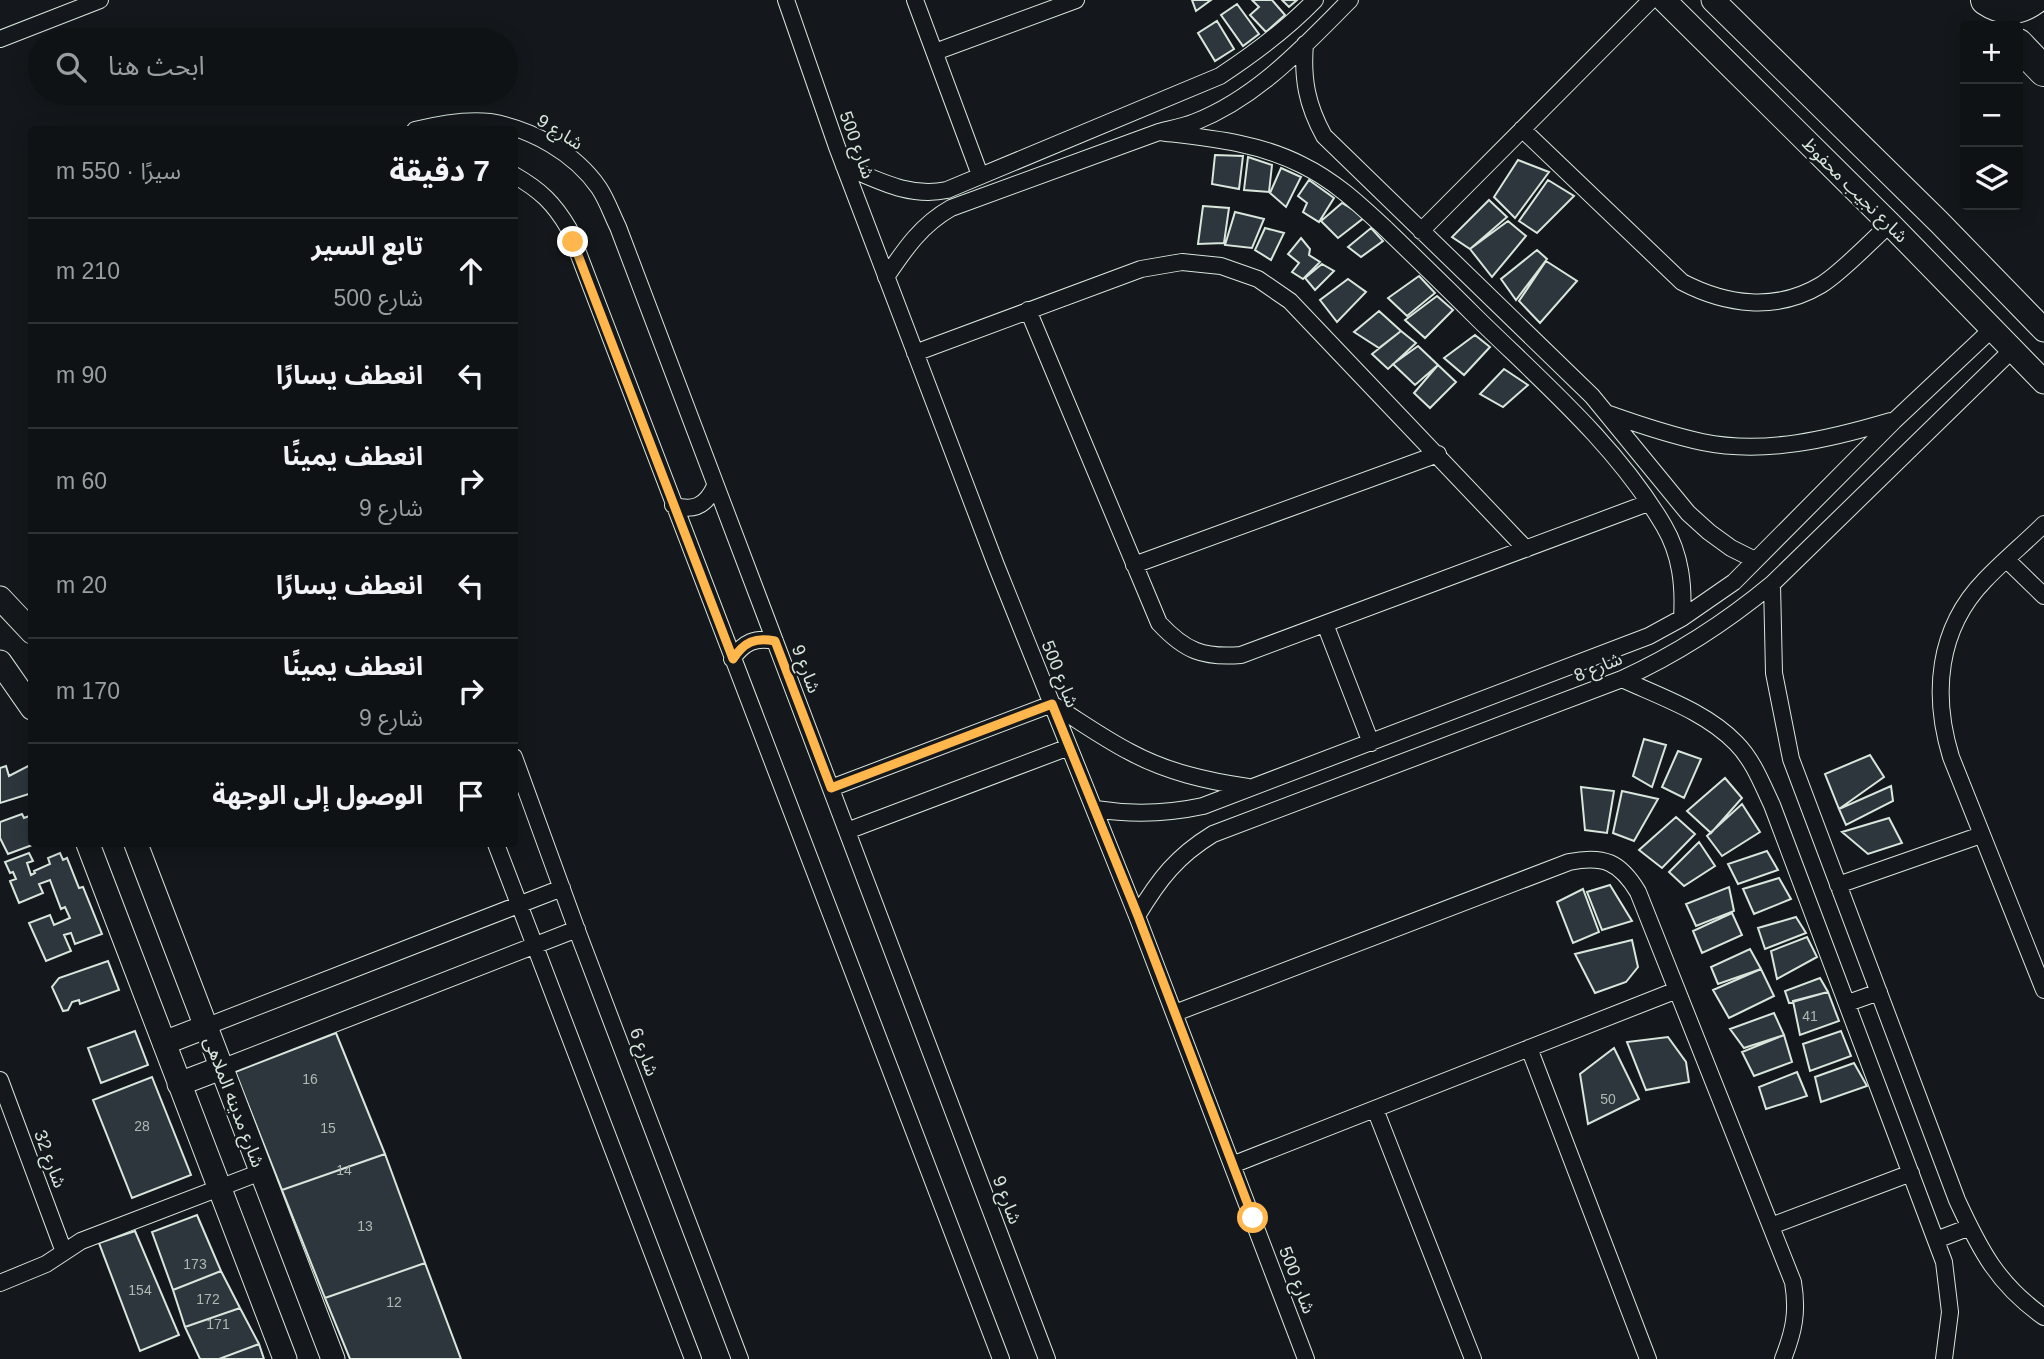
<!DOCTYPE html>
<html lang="ar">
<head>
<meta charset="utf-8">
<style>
	body { margin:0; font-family:Arial,"Noto Sans Arabic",sans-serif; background:#1d2022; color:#f1f3f6; direction:rtl }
	.controls { position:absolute; right:21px; top:21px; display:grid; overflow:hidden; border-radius:7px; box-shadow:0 4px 18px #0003 }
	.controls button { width:63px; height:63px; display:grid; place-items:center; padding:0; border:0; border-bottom:2px solid #2f3234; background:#0f1215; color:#f1f3f6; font:35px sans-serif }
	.stop { position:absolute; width:21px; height:21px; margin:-16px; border:5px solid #ffb74d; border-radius:50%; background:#fff }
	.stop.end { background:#ffb74d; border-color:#fff; box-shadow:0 2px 7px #0008 }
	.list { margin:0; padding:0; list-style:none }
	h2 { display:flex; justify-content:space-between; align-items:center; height:91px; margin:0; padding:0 28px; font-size:30px }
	h2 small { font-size:23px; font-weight:400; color:#9b9ea0 }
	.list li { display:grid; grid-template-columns:46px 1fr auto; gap:21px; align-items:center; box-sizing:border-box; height:105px; padding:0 28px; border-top:2px solid #2f3234 }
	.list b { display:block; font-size:26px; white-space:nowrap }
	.list p { margin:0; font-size:23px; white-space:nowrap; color:#9b9ea0 }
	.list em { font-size:23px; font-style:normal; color:#9b9ea0 }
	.icon { flex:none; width:38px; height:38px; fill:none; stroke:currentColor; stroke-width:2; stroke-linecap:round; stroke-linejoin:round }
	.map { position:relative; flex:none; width:2044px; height:1359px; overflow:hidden; direction:ltr }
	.search { position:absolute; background:#0f1215; box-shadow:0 4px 18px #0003; left:28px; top:28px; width:490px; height:77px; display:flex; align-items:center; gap:18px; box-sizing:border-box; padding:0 24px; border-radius:38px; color:#9b9ea0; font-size:26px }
	.panel { position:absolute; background:#0f1215; box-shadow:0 4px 18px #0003; left:28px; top:126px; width:490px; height:721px; border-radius:7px; direction:rtl }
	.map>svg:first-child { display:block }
	.building { fill:#2c363c; stroke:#d8e6dc; stroke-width:2 }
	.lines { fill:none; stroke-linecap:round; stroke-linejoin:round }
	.street-casing { stroke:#d8e6dc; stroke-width:18 }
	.secondary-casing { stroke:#d8e6dc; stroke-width:25 }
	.highway-casing { stroke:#d8e6dc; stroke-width:32 }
	.street { stroke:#14181c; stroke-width:16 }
	.secondary { stroke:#14181c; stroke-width:23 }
	.highway { stroke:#14181c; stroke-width:30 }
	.route { stroke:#ffb74d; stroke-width:9 }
	.labels { text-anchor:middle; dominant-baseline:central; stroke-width:5; stroke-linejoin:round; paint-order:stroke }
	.number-label { font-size:14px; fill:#adbab4 }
	.street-label { font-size:18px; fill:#d8e6dc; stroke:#14181c }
</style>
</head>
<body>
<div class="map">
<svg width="2044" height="1359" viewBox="0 0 2044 1359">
	<rect width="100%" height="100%" fill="#14181c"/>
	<path class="building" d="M1192 0H1211L1196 11Z
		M1252 0H1272L1285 15 1266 32 1250 15 1259 7Z
		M1282 0H1297L1289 7Z
		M1237 4 1259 34 1243 46 1221 15Z
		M1217 21 1234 49 1215 61 1198 33Z
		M1215 155 1243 156 1239 189 1212 184Z
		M1248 157 1272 165 1269 192 1244 190Z
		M1518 160 1549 172 1515 218 1494 197Z
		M1281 168 1301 177 1286 207 1270 193Z
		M1309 180 1334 198 1319 222 1303 212 1307 203 1298 196Z
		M1548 180 1574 196 1537 233 1519 221Z
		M1489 200 1507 217 1470 249 1452 237Z
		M1342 203 1365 217 1338 238 1321 221Z
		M1203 206 1229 208 1224 243 1198 244Z
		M1235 212 1264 219 1252 248 1225 245Z
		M1508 221 1526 236 1492 277 1470 249Z
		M1265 228 1284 233 1271 260 1255 250Z
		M1371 228 1383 241 1361 257 1348 247Z
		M1301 238 1310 249 1309 255 1320 262 1303 279 1292 272 1299 263 1288 254Z
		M1537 250 1547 259 1516 300 1501 279Z
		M1546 261 1577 281 1540 323 1519 301Z
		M1322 264 1334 271 1315 290 1305 278Z
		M1419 276 1435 293 1407 316 1388 298Z
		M1348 279 1366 292 1337 322 1320 300Z
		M1437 296 1453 310 1425 338 1405 320Z
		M1379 311 1401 331 1379 348 1354 332Z
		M1401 331 1416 343 1388 369 1372 354Z
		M1475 335 1490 347 1464 375 1444 358Z
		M1418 346 1438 365 1415 385 1393 364Z
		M1438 365 1456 382 1430 408 1414 393Z
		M1504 369 1528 385 1503 407 1480 394Z
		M1644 739 1666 745 1652 787 1633 776Z
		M1678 751 1701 759 1684 798 1662 787Z
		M1870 755 1884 777 1839 809 1825 774Z
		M30 765 32 793 0 803V768L6 766 9 776Z
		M1725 778 1742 798 1711 833 1687 811Z
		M1891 786 1893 801 1846 825 1839 809Z
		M1581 787 1614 791 1607 833 1585 830Z
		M1622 791 1658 799 1634 841 1613 833Z
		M1742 804 1760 832 1722 856 1707 836Z
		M22 814 24 818 32 815V844H35L8 854 0 838V822Z
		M1676 817 1695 834 1662 868 1639 850Z
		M1889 818 1902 843 1868 854 1842 832Z
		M1699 842 1715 866 1684 886 1669 872Z
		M1767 851 1778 870 1738 884 1728 864Z
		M29 853 33 861 27 863 31 875 35 873 34 871 50 864 48 858 60 853 63 860 67 858 79 888 83 887 102 934 75 944 71 933 64 935 71 951 46 961 29 923 50 915 54 925 70 918 65 907 61 909 50 880 39 884 43 893 19 903 10 881 16 879 13 872 10 873 5 862Z
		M1779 878 1791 899 1754 914 1743 889Z
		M1610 885 1632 921 1602 930 1587 892Z
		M1729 887 1734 911 1696 926 1686 904Z
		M1583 889 1599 932 1573 943 1557 902Z
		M1732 913 1742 935 1702 953 1693 931Z
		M1796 917 1806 933 1765 949 1758 928Z
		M1807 937 1817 957 1777 979 1771 951Z
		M1632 940 1638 967 1626 982 1595 993 1575 954Z
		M1750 949 1761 969 1718 984 1711 967Z
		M108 961 119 990 80 1004 79 1000 72 1002 68 1010 63 1011 52 987 59 978Z
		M1761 969 1774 996 1729 1018 1713 990Z
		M1820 978 1828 992 1789 1003 1785 991Z
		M1828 992 1839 1021 1800 1035 1793 1001Z
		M1774 1013 1784 1035 1744 1048 1730 1029Z
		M135 1031 148 1065 101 1083 88 1048Z
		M1841 1031 1851 1056 1810 1071 1803 1044Z
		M336 1033 385 1154 282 1190 235 1072Z
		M1784 1035 1792 1062 1754 1076 1742 1052Z
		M1668 1037 1686 1062 1689 1082 1646 1090 1627 1042Z
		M1614 1048 1639 1099 1588 1124 1580 1074Z
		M1854 1063 1867 1086 1821 1102 1815 1077Z
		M1797 1072 1807 1096 1766 1109 1759 1087Z
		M152 1077 191 1175 132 1198 93 1100Z
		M385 1154 425 1263 325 1298 282 1190Z
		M197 1215 221 1271 173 1290 152 1232Z
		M135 1231 179 1335 140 1351 99 1243Z
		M425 1263 461 1359H350L325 1298Z
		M221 1271 240 1308 185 1327 173 1290Z
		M240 1308 259 1344 219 1359H200L185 1327Z
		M259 1344 264 1359H219Z"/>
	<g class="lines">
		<defs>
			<path id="street" d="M786 0 837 147 996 565 1137 916 1306 1359
				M915 0 980 175
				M0 39 100 0
				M1305 44C1302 79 1307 105 1324 136L1592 396 1688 513 1709 532 1731 548 1755 560
				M935 52 1076 0
				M1522 129 1682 282C1726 305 1776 312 1821 285 1842 272 1870 242 1890 224
				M415 130C439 124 466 119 490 122 532 129 575 153 599 188 607 200 612 215 618 227L1047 1359
				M1159 132C1208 138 1257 142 1302 165 1335 181 1360 205 1386 229 1415 257 1444 285 1473 314 1540 380 1616 444 1664 526 1681 555 1684 586 1682 618
				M844 166C878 180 909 198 947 190L1220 76C1255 53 1286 30 1315 0
				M514 175C540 190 554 203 569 229L1001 1359
				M1421 231 1651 0
				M886 277C905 249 921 225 951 208L1159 132C1170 129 1183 127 1195 122 1258 97 1303 47 1350 0
				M1028 310 1159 623C1185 651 1203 658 1241 655L1648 503
				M915 353 1141 269 1182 262 1221 266 1258 279 1290 301 1526 549
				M1609 414C1640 425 1670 435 1702 442 1765 455 1830 439 1891 421
				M673 505C693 512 706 506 715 486
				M2044 524C2025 543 2004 560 1985 580 1937 629 1932 695 1951 757L2044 990
				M2007 560 2044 596
				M1134 565 1438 454
				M1772 584 1774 673 1791 759 1957 1200C1980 1250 1998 1285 2044 1317
				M1325 624 1371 743
				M732 659C744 642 755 637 775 641
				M1622 679C1661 697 1706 712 1736 743 1753 760 1762 784 1772 805L1944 1262 1950 1312 1944 1359
				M514 757 578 933 740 1359
				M831 788 1052 704C1078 720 1103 738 1130 752 1167 772 1207 781 1248 787
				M1095 809C1133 815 1166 814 1203 806L1649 636 1682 618 1734 582 1894 421 1992 329
				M847 831 1069 747
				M496 844 693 1359
				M1838 885 1981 835
				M1137 916C1159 879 1177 856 1213 834L1622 679C1677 654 1725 623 1772 584L2012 350
				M1848 1003 1879 992
				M1175 1013 1569 862C1604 855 1620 862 1638 892L1793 1282C1798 1312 1794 1331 1783 1359
				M205 1027 562 888
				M1529 1048 1648 1359
				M221 1068 577 929
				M0 1080 64 1252
				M1375 1109 1473 1359
				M1232 1165 1677 990
				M1771 1226 1911 1173
				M1936 1240 1970 1227
				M0 1283 46 1264 81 1241 261 1172"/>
			<path id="secondary" d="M1664 0 1890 224 2044 382
				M1713 0 1939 222 2044 330
				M0 598 32 632
				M0 662 32 708
				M88 844 285 1359
				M136 844 333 1359
				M164 1043 205 1027
				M179 1084 221 1068"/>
			<path id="highway" d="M1986 0C2002 11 2018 11 2033 0
				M2018 44 2044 71"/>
		</defs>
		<use href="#street" class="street-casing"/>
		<use href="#secondary" class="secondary-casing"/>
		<use href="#highway" class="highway-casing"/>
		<use href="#street" class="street"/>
		<use href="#secondary" class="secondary"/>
		<use href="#highway" class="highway"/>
	</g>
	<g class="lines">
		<path class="route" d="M573 242 733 659C744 642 755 637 775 641L831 788 1052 704 1138 916 1253 1218"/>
	</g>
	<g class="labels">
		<g class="number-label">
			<text x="1810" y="1016">41</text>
			<text x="310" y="1079">16</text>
			<text x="1608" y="1099">50</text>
			<text x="142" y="1126">28</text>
			<text x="328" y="1128">15</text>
			<text x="344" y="1170">14</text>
			<text x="365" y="1226">13</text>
			<text x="195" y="1264">173</text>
			<text x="140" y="1290">154</text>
			<text x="208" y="1299">172</text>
			<text x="394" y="1302">12</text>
			<text x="218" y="1324">171</text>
		</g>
		<g class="street-label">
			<text transform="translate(560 132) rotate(32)">شارع 9</text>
			<text transform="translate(857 145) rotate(70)">شارع 500</text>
			<text transform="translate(1855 190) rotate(45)">شارع نجيب محفوظ</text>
			<text transform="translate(1598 667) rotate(-22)">شارع 8</text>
			<text transform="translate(806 669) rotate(69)">شارع 9</text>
			<text transform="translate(1060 674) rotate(68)">شارع 500</text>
			<text transform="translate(644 1052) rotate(69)">شارع 6</text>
			<text transform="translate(234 1102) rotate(69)">شارع مدينه الملاهى</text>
			<text transform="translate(50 1159) rotate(69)">شارع 32</text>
			<text transform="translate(1007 1200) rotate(69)">شارع 9</text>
			<text transform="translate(1297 1280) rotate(69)">شارع 500</text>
		</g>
	</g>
</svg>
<div class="controls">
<button>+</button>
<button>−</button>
<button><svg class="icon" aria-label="layers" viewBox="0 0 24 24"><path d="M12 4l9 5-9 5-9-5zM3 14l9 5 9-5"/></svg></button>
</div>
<div class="stop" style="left:1253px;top:1218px"></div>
<div class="stop end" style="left:573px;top:242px"></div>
<div class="search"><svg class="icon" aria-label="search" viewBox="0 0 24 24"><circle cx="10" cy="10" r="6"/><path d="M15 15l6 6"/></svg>ابحث هنا</div>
<section class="panel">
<h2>7 دقيقة<small>سيرًا · 550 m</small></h2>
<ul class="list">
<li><svg class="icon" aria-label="ahead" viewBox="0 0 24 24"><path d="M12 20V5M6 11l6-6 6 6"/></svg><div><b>تابع السير</b><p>شارع 500</p></div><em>210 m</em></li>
<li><svg class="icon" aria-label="left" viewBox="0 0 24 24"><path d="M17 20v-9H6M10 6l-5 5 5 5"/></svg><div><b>انعطف يسارًا</b></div><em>90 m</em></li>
<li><svg class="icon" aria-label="right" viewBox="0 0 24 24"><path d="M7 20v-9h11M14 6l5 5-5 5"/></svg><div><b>انعطف يمينًا</b><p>شارع 9</p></div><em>60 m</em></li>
<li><svg class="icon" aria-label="left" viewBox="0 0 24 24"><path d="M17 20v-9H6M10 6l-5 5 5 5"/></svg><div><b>انعطف يسارًا</b></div><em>20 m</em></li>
<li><svg class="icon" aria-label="right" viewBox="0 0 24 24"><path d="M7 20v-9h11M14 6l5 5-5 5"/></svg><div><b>انعطف يمينًا</b><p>شارع 9</p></div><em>170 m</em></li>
<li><svg class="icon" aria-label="arrive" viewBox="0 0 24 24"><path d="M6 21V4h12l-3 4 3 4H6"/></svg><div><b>الوصول إلى الوجهة</b></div></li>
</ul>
</section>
</div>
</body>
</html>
